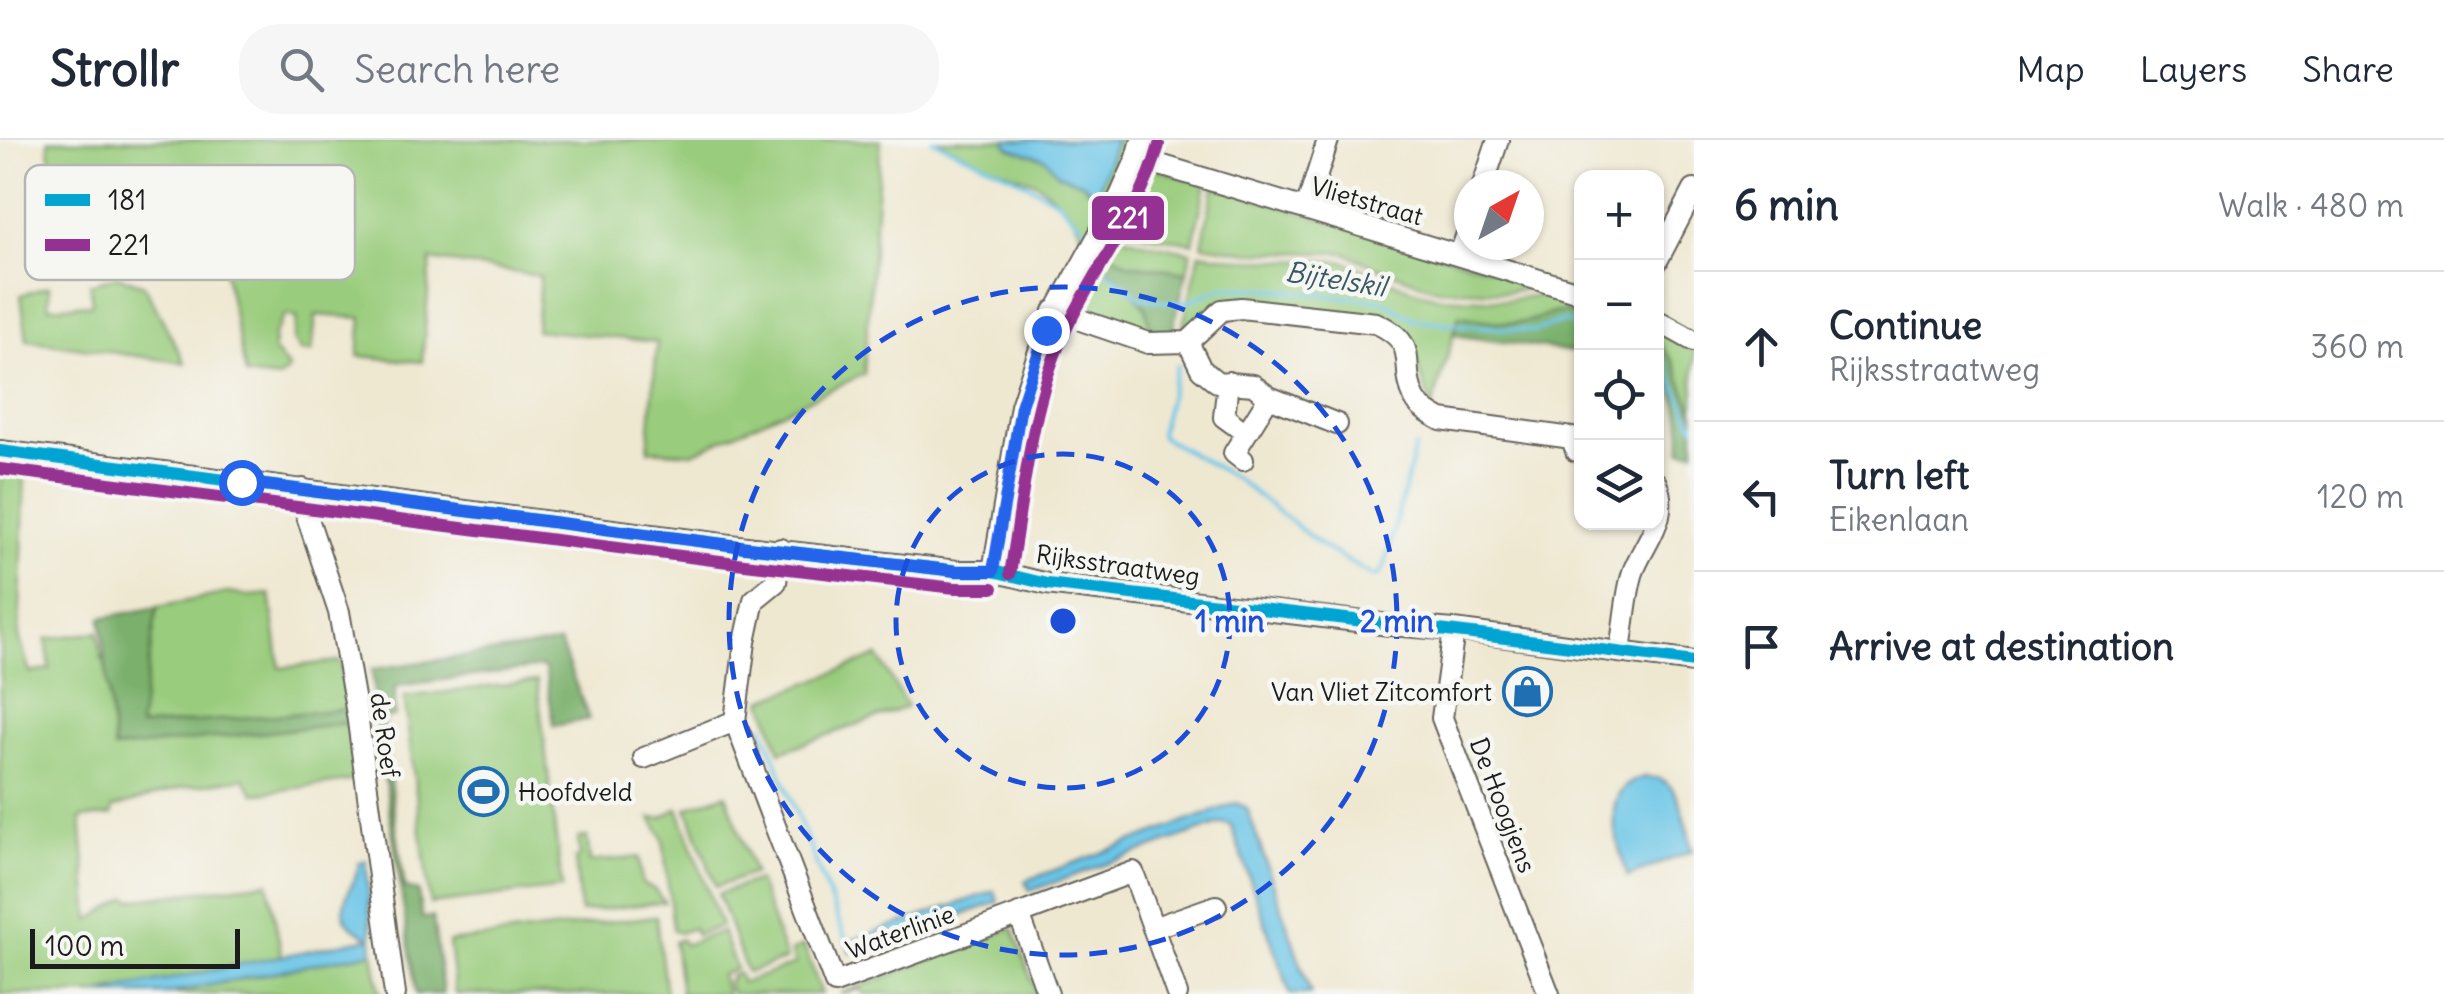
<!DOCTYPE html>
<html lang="en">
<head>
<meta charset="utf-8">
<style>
	body { margin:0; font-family:Delius,sans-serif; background:#f6f6f7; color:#1f2937 }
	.controls { position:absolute; right:30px; top:30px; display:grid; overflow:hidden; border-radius:20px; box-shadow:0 2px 8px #0004 }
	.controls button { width:90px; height:90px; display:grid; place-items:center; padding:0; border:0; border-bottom:2px solid #e0e1e3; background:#fff; color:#1f2937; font:50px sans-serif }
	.compass { position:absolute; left:1454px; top:30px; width:90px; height:90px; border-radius:50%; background:#fff; box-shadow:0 2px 8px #0004; rotate:40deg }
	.scale { position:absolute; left:30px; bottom:25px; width:210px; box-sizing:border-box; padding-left:10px; border:5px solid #1c1c1c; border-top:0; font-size:28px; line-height:35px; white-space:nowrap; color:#1c1c1c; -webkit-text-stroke:8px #f6f6f2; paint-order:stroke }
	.stop { position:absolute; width:30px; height:30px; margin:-22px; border:8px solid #2563eb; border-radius:50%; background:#fff }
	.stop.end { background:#2563eb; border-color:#fff; box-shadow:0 2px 10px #0008 }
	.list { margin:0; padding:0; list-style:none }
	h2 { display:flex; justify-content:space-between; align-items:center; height:130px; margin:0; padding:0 40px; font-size:42px }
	h2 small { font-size:32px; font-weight:400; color:#747a83 }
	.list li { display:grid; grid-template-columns:65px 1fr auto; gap:30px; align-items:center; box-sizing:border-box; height:150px; padding:0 40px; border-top:2px solid #e0e1e3 }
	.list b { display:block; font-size:38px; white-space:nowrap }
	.list p { margin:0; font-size:32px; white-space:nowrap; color:#747a83 }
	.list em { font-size:32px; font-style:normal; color:#747a83 }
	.icon { flex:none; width:55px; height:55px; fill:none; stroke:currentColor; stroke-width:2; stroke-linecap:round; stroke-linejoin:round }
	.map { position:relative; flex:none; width:1694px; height:854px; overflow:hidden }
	header { display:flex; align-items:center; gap:60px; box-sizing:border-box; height:140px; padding:0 50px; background:#fff; border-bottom:2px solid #e0e1e3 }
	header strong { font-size:48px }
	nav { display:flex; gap:55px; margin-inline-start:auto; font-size:35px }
	.search { width:700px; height:90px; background:#f6f6f7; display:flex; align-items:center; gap:25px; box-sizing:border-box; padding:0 35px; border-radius:40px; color:#747a83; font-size:38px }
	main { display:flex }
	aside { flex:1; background:#fff }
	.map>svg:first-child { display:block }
	.green { fill:#99cc7c; stroke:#5a744c; stroke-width:2.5 }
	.forest { fill:#7ab06c; stroke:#4b6644; stroke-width:2.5 }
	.water { fill:#69c5e7; stroke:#427082; stroke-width:2.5 }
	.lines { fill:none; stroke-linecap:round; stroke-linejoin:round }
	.stream { stroke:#69c5e7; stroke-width:4 }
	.minor-casing { stroke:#66635b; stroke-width:24 }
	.minor { stroke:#fff; stroke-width:20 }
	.bus-1-casing { stroke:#f6f6f2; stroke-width:20 }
	.bus-2-casing { stroke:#f6f6f2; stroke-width:20 }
	.bus-1 { stroke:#04a4d2; stroke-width:12 }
	.bus-2 { stroke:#953192; stroke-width:12 }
	.route { stroke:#2563eb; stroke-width:12 }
	.ring { fill:none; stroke:#1d4ed8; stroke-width:5; stroke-dasharray:18 12 }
	.labels { text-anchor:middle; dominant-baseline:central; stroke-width:9; stroke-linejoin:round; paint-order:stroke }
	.street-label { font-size:25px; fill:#1c1c1c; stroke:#f6f6f2 }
	.poi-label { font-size:25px; fill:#1c1c1c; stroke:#f6f6f2; text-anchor:end }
	.water-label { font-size:28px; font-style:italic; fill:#375763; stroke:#f6f6f2 }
	.key { fill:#f6f6f2; stroke:#b5b5b2; stroke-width:2.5 }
	.key-label { font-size:28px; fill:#1c1c1c }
	.centre { fill:#1d4ed8; stroke:#f6f6f2; stroke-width:5 }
	.ring-label { font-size:30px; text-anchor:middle; font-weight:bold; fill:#1d4ed8; stroke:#f6f6f2; stroke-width:9; stroke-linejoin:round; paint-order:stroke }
	.line-badge { stroke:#f6f6f2; stroke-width:4 }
	.badge-label { font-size:28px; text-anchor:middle; font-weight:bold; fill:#fff }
</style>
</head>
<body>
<header>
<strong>Strollr</strong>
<div class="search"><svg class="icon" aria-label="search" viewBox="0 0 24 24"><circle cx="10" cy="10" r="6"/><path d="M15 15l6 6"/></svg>Search here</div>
<nav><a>Map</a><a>Layers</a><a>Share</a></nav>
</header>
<main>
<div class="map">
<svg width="1694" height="854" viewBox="0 0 1694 854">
	<rect width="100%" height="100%" fill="#f6f6f2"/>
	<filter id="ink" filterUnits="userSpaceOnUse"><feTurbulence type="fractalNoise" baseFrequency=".01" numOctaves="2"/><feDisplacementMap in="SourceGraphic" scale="20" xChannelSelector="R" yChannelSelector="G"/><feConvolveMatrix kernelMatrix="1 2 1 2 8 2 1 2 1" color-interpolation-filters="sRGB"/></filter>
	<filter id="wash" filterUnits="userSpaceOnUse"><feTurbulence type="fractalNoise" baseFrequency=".0048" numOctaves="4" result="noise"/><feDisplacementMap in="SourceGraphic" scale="40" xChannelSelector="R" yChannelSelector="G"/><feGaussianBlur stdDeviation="2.25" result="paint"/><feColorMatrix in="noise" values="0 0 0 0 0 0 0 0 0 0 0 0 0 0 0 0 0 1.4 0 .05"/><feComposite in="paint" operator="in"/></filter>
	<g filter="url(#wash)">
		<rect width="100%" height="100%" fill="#efe8d1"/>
		<path class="green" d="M48 0H881L864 234 693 313 648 310 657 202 536 190 540 136 431 120 422 222 358 216 362 178 316 175 312 212 300 211 293 200 297 178 285 175 274 195 273 210 289 229 278 239 246 235 221 114 170 126 117 24 54 46Z
			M936 0H1008L1006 4 1011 8 1046 19 1058 34 1083 43 1088 50 1098 51 1116 0H1132L1117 44 1088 99 1082 95 1075 80 1059 62 1038 43 986 24Z
			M1137 23 1206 44 1193 103 1145 94 1110 83Z
			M1214 46 1547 146 1505 152 1437 149 1369 124 1346 113 1249 112 1202 105Z
			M1106 91 1143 102 1191 112 1187 132 1129 124 1097 105Z
			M1200 113 1248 120 1344 121 1406 147 1436 157 1506 160 1563 151 1581 157V178C1545 163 1548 182 1517 183 1498 183 1478 179 1459 177L1432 268C1421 244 1418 216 1404 193L1238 160 1181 194Z
			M1091 116 1127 146 1146 168 1152 196 1066 163Z
			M118 136 144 145 185 223 27 200 21 155 49 146V167L92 164 90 144Z
			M1656 185 1694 207V273L1673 221 1657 201Z
			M0 327 25 330 19 496 30 533 50 529 46 499 98 492 102 520H105L114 609 349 583 356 640 254 654 244 638 180 648 113 668 112 675 81 678 90 780 128 757 131 760 268 742 282 817 97 854H0Z
			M227 453 249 456 270 454 280 528 340 521 347 569 138 587 157 467Z
			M878 516 907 567 780 612 763 560Z
			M537 541 562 748 430 764 404 557Z
			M726 654 754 733 716 747 687 668Z
			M678 668 721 786 696 795 693 788 679 793 673 790 663 698 651 678H662Z
			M587 697 590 722 639 717 642 744 654 749 664 762 580 772 575 719 580 717 578 698Z
			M758 740 786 819 747 833 718 754Z
			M656 776 666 854H455L449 802Z
			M1013 788 1037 854H863L861 849 840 854Z
			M722 791 736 829 721 835 727 854H681L674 802 681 799 684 805Z
			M804 806 822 854H732L727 841 731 840 730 836 738 833 742 843 795 824 791 811Z
			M373 812 380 854H167Z"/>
		<path class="forest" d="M1097 105 1129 124 1187 132 1170 199 1152 196 1146 168 1127 146 1091 116Z
			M1565 171 1581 178V213L1453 195 1459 176C1478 179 1498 183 1517 183 1533 182 1547 173 1565 171Z
			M1657 201 1673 221 1694 273V311L1681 310C1683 280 1677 251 1661 225L1657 224Z
			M157 467 139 587 347 569 349 583 114 609 101 478Z
			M560 503 589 579 554 586 545 529 541 527 397 546 395 549V576L383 579 393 665 405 748 418 751 422 778 433 777 443 854H416L377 585 372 529Z"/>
		<path class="water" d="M1008 0H1116L1098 52 1093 53 1083 43 1058 34 1046 19 1011 8 1006 4Z
			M1644 637C1646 637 1659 638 1660 639 1684 649 1686 689 1692 711L1627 737C1618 701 1595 651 1644 637Z
			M1236 663 1247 668 1311 854H1290L1231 685 1222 683 1030 751 1025 741Z
			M366 721 373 812 166 854H97L369 798C364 794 355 789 349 784 333 765 359 741 359 722Z
			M994 751 999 762 850 813 847 802Z"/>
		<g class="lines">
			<path class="stream" d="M932 0 1013 36 1059 62 1082 86
				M1094 121 1141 158 1176 163 1193 160 1224 147 1259 148 1384 161 1414 179 1441 183 1534 191 1564 181 1582 188
				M1656 217 1663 220 1694 286
				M1177 226 1160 293 1162 297 1235 338 1322 406 1373 436 1377 437 1384 428 1415 307
				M762 585 847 802"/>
		</g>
	</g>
	<g filter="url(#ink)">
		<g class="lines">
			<defs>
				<path id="minor" d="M1137 18 1582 153
					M1483 45 1498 0
					M1306 69 1328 0
					M1460 114 1469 88
					M1656 123 1694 50
					M1054 171 1148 203 1188 202 1222 170 1241 168 1376 183C1423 205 1398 225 1415 259 1420 269 1431 274 1441 280L1572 298 1576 311 1582 312
					M1656 180 1694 201
					M1188 202 1201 229 1217 242 1253 245 1269 257 1337 284
					M1228 242 1224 277 1246 293
					M0 311 738 406 957 431H993L1047 444 1390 485 1454 490 1694 522
					M1243 320 1234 313 1269 257
					M303 349V364L339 472 357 574 395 854
					M993 431 1021 266 1046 190 1120 56 1137 18 1142 0
					M1454 490 1442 578 1549 854
					M1620 511C1624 487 1626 453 1633 432 1644 402 1671 377 1656 343
					M735 581 835 843 1133 732 1177 854
					M644 618 735 581 745 502 754 460 776 442 781 409
					M1019 774 1048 854
					M1153 788 1216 766"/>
			</defs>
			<use href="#minor" class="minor-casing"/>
			<use href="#minor" class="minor"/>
			<defs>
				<path id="bus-1" d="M0 311 738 406 957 431H993L1047 444C1263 470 1479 493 1694 522"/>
				<path id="bus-2" d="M0 329 736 423 955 448H993
					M1010 434C1023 359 1031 264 1063 196 1093 131 1140 74 1159 5"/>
			</defs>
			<use href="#bus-1" class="bus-1-casing"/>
			<use href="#bus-2" class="bus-2-casing"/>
			<use href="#bus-1" class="bus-1"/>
			<use href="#bus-2" class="bus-2"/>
		</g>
	</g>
	<g class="lines" filter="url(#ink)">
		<path class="route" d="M241 342 738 406 957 431H993L1021 266 1046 190"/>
	</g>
	<g class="ring">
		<circle cx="1063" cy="481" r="167"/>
		<circle cx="1063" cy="481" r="334"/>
	</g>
	<defs>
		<symbol id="shop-ring" viewBox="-11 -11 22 22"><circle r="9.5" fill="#f6f6f2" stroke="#1f6fb2" stroke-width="1.5"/><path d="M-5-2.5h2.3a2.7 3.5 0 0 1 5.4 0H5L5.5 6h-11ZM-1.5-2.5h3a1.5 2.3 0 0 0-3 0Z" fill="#1f6fb2"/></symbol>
		<symbol id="stadium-ring" viewBox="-11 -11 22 22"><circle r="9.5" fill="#f6f6f2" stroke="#1f6fb2" stroke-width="1.5"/><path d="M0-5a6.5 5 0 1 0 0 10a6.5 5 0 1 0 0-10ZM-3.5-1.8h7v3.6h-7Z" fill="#1f6fb2"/></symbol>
	</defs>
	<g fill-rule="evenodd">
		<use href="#shop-ring" x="1500" y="524" width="55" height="55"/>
		<use href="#stadium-ring" x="456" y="624" width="55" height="55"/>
	</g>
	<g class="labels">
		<g class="street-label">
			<text transform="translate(1367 61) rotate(16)">Vlietstraat</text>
			<text transform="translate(1118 425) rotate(8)">Rijksstraatweg</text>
			<text transform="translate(385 595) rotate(82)">de Roef</text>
			<text transform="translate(1503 665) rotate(69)">De Hoogjens</text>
			<text transform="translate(900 792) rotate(-20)">Waterlinie</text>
		</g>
		<g class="poi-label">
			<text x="1492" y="552">Van Vliet Zitcomfort</text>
			<text x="518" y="652" text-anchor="start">Hoofdveld</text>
		</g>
		<g class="water-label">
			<text transform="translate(1336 139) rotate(9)">Bijtelskil</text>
		</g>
	</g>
	<rect x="25" y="25" width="330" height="115" rx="15" class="key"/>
	<rect x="45" y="54" width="45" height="12" fill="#04a4d2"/>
	<rect x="45" y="99" width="45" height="12" fill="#953192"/>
	<g class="key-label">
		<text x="108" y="70">181</text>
		<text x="108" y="115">221</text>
	</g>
	<circle cx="1063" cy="481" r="15" class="centre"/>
	<g class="ring-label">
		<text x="1230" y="492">1 min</text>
		<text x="1397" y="492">2 min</text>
	</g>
	<rect class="line-badge" x="1090" y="54" width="76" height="48" rx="10" fill="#953192"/>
	<g class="badge-label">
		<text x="1128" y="88">221</text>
	</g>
</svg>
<div class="controls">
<button>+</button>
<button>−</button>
<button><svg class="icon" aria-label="locate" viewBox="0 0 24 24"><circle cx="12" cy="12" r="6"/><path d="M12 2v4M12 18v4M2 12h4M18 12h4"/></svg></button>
<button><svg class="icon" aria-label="layers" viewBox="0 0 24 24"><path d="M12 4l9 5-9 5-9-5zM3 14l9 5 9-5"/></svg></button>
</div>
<svg class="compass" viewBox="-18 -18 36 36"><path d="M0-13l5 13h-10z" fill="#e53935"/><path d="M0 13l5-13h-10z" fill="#747a83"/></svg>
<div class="scale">100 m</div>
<div class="stop" style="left:241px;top:342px"></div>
<div class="stop end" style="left:1046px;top:190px"></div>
</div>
<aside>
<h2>6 min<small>Walk · 480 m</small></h2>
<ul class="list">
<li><svg class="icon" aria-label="ahead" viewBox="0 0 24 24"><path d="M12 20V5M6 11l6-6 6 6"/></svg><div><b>Continue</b><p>Rijksstraatweg</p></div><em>360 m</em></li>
<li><svg class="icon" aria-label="left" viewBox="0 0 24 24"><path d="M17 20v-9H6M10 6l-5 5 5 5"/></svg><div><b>Turn left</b><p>Eikenlaan</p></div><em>120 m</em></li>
<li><svg class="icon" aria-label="arrive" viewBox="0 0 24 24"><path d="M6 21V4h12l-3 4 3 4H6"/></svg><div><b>Arrive at destination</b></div></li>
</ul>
</aside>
</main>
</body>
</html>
